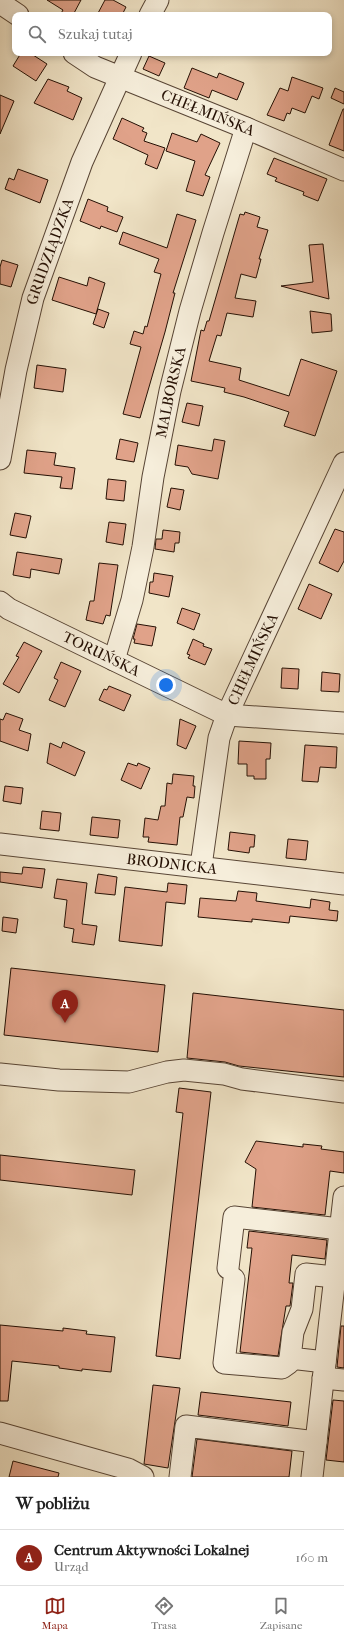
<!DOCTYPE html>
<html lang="pl">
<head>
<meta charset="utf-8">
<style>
	body { margin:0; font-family:"IM FELL French Canon",serif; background:#f6f6f6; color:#222 }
	.you { position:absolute; left:166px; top:685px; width:14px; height:14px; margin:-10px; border:3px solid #fff; border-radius:50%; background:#1a73e8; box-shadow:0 0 0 6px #1a73e833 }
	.badge { display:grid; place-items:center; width:26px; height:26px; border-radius:50%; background:#8f2418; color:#fff; font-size:13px; font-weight:700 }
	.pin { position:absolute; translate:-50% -33px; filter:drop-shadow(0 1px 2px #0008) }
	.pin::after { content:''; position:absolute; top:21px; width:14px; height:12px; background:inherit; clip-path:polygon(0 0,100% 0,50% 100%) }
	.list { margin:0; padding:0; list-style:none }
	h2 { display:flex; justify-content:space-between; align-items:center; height:52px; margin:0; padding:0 16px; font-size:17px }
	h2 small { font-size:13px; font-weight:400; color:#767676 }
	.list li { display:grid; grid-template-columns:26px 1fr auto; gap:12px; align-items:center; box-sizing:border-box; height:56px; padding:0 16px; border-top:1px solid #e0e0e0 }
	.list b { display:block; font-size:15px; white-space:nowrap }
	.list p { margin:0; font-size:13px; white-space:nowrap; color:#767676 }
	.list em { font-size:13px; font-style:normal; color:#767676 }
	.icon { flex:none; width:22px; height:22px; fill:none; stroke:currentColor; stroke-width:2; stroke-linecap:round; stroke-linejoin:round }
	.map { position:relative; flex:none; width:344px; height:1477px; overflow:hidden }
	.search { position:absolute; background:#fff; box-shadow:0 2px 6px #0003; left:12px; right:12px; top:12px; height:44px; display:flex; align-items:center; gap:10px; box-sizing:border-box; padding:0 14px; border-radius:8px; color:#767676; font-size:15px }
	.sheet { height:108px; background:#fff }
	nav { display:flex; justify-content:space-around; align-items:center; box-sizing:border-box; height:56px; border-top:1px solid #e0e0e0; background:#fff; font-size:11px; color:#767676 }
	nav a { display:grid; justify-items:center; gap:2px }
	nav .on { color:#8f2418 }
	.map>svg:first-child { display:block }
	.building { fill:#e0a289; stroke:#251004 }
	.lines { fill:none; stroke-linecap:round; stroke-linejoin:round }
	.minor-casing { stroke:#584535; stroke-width:23 }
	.minor { stroke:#f6eedb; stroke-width:21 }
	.labels { text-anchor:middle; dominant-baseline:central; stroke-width:3.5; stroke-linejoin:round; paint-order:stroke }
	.street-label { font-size:15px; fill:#251004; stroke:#f6eedb }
</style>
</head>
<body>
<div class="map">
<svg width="344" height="1477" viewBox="0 0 344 1477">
	<rect width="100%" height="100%" fill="#f1e5c8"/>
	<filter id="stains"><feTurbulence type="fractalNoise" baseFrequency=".005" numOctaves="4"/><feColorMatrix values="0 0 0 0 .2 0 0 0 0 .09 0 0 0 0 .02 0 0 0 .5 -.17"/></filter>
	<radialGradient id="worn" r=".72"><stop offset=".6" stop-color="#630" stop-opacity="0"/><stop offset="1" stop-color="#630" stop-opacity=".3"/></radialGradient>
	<path class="building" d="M47 0H81L73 15H60L63 10Z
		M105 0H113L126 7 122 15H97Z
		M21 53H30L47 64 36 81 13 66Z
		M149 56 165 63 159 76 143 69Z
		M192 68 217 78 219 73 244 83 237 100 212 90 209 98 184 88Z
		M292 77 323 88 319 99 312 96 305 113 292 108 290 114 287 113 284 121 267 115 280 88 288 91Z
		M48 79 69 87 67 91 82 98 73 120 34 103Z
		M335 88 344 92V104L331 98Z
		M0 95 14 101 0 134Z
		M343 109H344V151L329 145Z
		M122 118 144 128 142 131 147 133 144 141 165 148 157 169 145 164 148 155 113 139Z
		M172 133 197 142 201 134 220 143 205 175 210 177 203 196 186 191 195 161 166 151Z
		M274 158 327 179 318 201 303 195 304 192 275 181 277 178 267 174Z
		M18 169 48 180 40 203 5 189 9 178 14 180Z
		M88 199 108 207 107 211 123 217 117 232 101 226 100 229 80 221Z
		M245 212 260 217 257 227 268 230 259 259H261L256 278 241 274 235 298 256 301 253 317 227 313 221 336 217 335 209 361 241 368 239 380 289 396 301 359 337 371 315 436 284 426 289 412 244 397 224 392 225 388 191 381 201 330 204 331 207 321H209L240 214 244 215Z
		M177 214 196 220 173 293H175L165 332 140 418 123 414 141 347 130 344 134 331 143 334 145 326 147 327 161 274 154 272 159 259 119 244 123 232 167 248Z
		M323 244 329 299 281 286 313 282 309 245Z
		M2 260 18 265 11 287 0 284V267Z
		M59 277 87 286 89 277 105 283 96 314 52 300Z
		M98 309 109 313 104 328 93 324Z
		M310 311 331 314 332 331 312 333Z
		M37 365 66 369 63 392 34 388Z
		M187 403 203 406 199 426 182 422Z
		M120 439 138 443 134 462 116 459Z
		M214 439 225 441 218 479 192 474 188 467 175 465 178 445 212 451Z
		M27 450 56 453 54 465 75 468 72 489 60 488 62 477 24 473Z
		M108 479 126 481 124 501 106 499Z
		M171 488 184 490 180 510 167 507Z
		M15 513 31 516 26 538 10 535Z
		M109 522 126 524 123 545 106 542Z
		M335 529 344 532V561L338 572 319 563Z
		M163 530 180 532 179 543H175L174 552 155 549 156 539H162Z
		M17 552 62 559 59 574 31 569 30 578 13 575Z
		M99 563 118 565 110 616 106 615 103 624 86 620 90 601H94Z
		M154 573 173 576 169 597 149 593 150 582H153Z
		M309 584 332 594 321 619 298 609Z
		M182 608 200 614 194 630 177 623Z
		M137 624 156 627 152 646 134 643 135 639H133Z
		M193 639 204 644 203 646 212 649 205 665 188 658 190 655 187 654Z
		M24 642 42 651 19 693 3 684 19 657 16 656Z
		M61 662 81 671 65 707 49 700 58 680 54 678Z
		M282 668 299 669 298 689 281 688Z
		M322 672 340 674 339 692 321 691Z
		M109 686 131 695 124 711 99 700 104 689 107 690Z
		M6 713 23 719 19 730 31 734 28 751 0 741V719L3 720Z
		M180 719 196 726 186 749 177 745Z
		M239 741 271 743 270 759H266V779H254V776H247V764H238Z
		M63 742 85 752 75 776 47 763 50 743 61 748Z
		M305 745 337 747 336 768 320 767 318 782 302 781Z
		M128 763 137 766 138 763 150 768 141 789 121 780Z
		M173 774 194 776 193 786H195L194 798 187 797 183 817H180L177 845 148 842 149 837H143L145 818 158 820 161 806H165L167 783 172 784Z
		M5 786 23 788 21 804 3 801Z
		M42 811 61 813 59 831 40 829Z
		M92 817 120 820 118 838 90 835Z
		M230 832 255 835 254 847H250L249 853 228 850Z
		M288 839 308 841 306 860 286 858Z
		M23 867 45 869 42 888 0 882V872L22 874Z
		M98 874 117 877 115 895 95 893Z
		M57 879 87 883 82 924 97 926 94 945 72 942 74 929 64 927 67 900 54 898Z
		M168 883 187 885 185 904 166 902 162 946 119 941 125 887 167 892Z
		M238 891 257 893 256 901 310 908 311 899 330 902 329 910 338 911 337 921 290 916 289 923 252 919V922L198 917 200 898 236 901Z
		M3 917 18 919 16 933 2 931Z
		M11 968 165 985 158 1052 4 1035Z
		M193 993 344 1010V1077L239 1066 225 1062 187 1058Z
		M179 1088 211 1092 180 1359 156 1356 183 1113 176 1112Z
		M256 1141 303 1147V1144L322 1146 321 1149 344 1152V1173L330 1171 325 1215 252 1207 256 1169 245 1162Z
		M0 1155 135 1170 132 1195 0 1180Z
		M249 1231 327 1240 325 1259 292 1255 289 1283H293L290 1306H286L278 1356 240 1352 252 1248H247Z
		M0 1325 63 1331V1328L87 1331 86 1334 115 1337 111 1372 82 1369V1371L59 1368V1366L12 1361 8 1401H0Z
		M341 1326H344V1368L337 1367Z
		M153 1385 180 1388 168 1468 144 1464Z
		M201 1392 291 1402 288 1426 198 1415Z
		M333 1400 344 1401V1462L326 1460Z
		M197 1439 292 1451 289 1477H192Z
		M13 1461 59 1473 58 1477H9Z"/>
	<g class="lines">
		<defs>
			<g id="minor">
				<path d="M0 3 18 15"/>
				<path d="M150 15 158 0"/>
				<path id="s1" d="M74 53 95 67 246 128 344 170"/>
				<path id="s2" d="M0 459 16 370 33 298 82 162 131 53"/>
				<path id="s3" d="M0 602 9 609 227 715 344 723"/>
				<path id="s4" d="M114 660 132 600 143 547 153 477 170 391 190 311 213 233 246 128"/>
				<path id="s5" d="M0 844 344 884"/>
				<path id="s6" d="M201 866 219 738 227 715 344 463"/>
				<path d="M0 1074 59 1080 129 1082 167 1072 184 1070 224 1074 242 1079 344 1092"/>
				<path d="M228 1268 234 1217 340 1229"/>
				<path d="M234 1279 224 1363 282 1368 289 1363 290 1358"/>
				<path d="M325 1362 290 1358 293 1332 302 1309 306 1274 334 1277"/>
				<path d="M323 1378 344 1380"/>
				<path d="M0 1433 128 1469 143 1477"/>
				<path d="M180 1477 186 1426 316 1442"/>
				<path d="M312 1477 344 1197"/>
			</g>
		</defs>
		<use href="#minor" class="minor-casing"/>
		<use href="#minor" class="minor"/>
	</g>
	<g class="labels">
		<g class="street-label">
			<text stroke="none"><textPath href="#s1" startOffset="147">CHEŁMIŃSKA</textPath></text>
			<text stroke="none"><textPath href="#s2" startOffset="214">GRUDZIĄDZKA</textPath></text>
			<text stroke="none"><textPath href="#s4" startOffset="274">MALBORSKA</textPath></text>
			<text stroke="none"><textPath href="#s3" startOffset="114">TORUŃSKA</textPath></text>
			<text stroke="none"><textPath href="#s6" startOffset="215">CHEŁMIŃSKA</textPath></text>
			<text stroke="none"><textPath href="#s5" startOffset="173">BRODNICKA</textPath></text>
		</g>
	</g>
	<rect width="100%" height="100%" filter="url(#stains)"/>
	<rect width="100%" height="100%" fill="url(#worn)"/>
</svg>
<div class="you"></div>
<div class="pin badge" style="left:65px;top:1023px">A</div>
<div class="search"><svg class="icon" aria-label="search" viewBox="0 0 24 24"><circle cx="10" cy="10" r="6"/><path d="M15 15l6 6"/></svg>Szukaj tutaj</div>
</div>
<section class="sheet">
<h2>W pobliżu<small></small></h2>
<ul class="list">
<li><span class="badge">A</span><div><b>Centrum Aktywności Lokalnej</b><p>Urząd</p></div><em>160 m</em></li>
</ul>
</section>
<nav>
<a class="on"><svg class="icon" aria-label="map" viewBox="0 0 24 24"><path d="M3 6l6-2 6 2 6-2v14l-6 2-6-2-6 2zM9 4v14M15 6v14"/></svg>Mapa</a>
<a><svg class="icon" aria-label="directions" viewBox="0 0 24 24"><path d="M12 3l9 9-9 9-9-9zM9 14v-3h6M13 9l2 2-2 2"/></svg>Trasa</a>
<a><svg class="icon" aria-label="saved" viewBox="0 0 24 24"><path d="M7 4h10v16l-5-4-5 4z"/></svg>Zapisane</a>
</nav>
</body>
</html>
